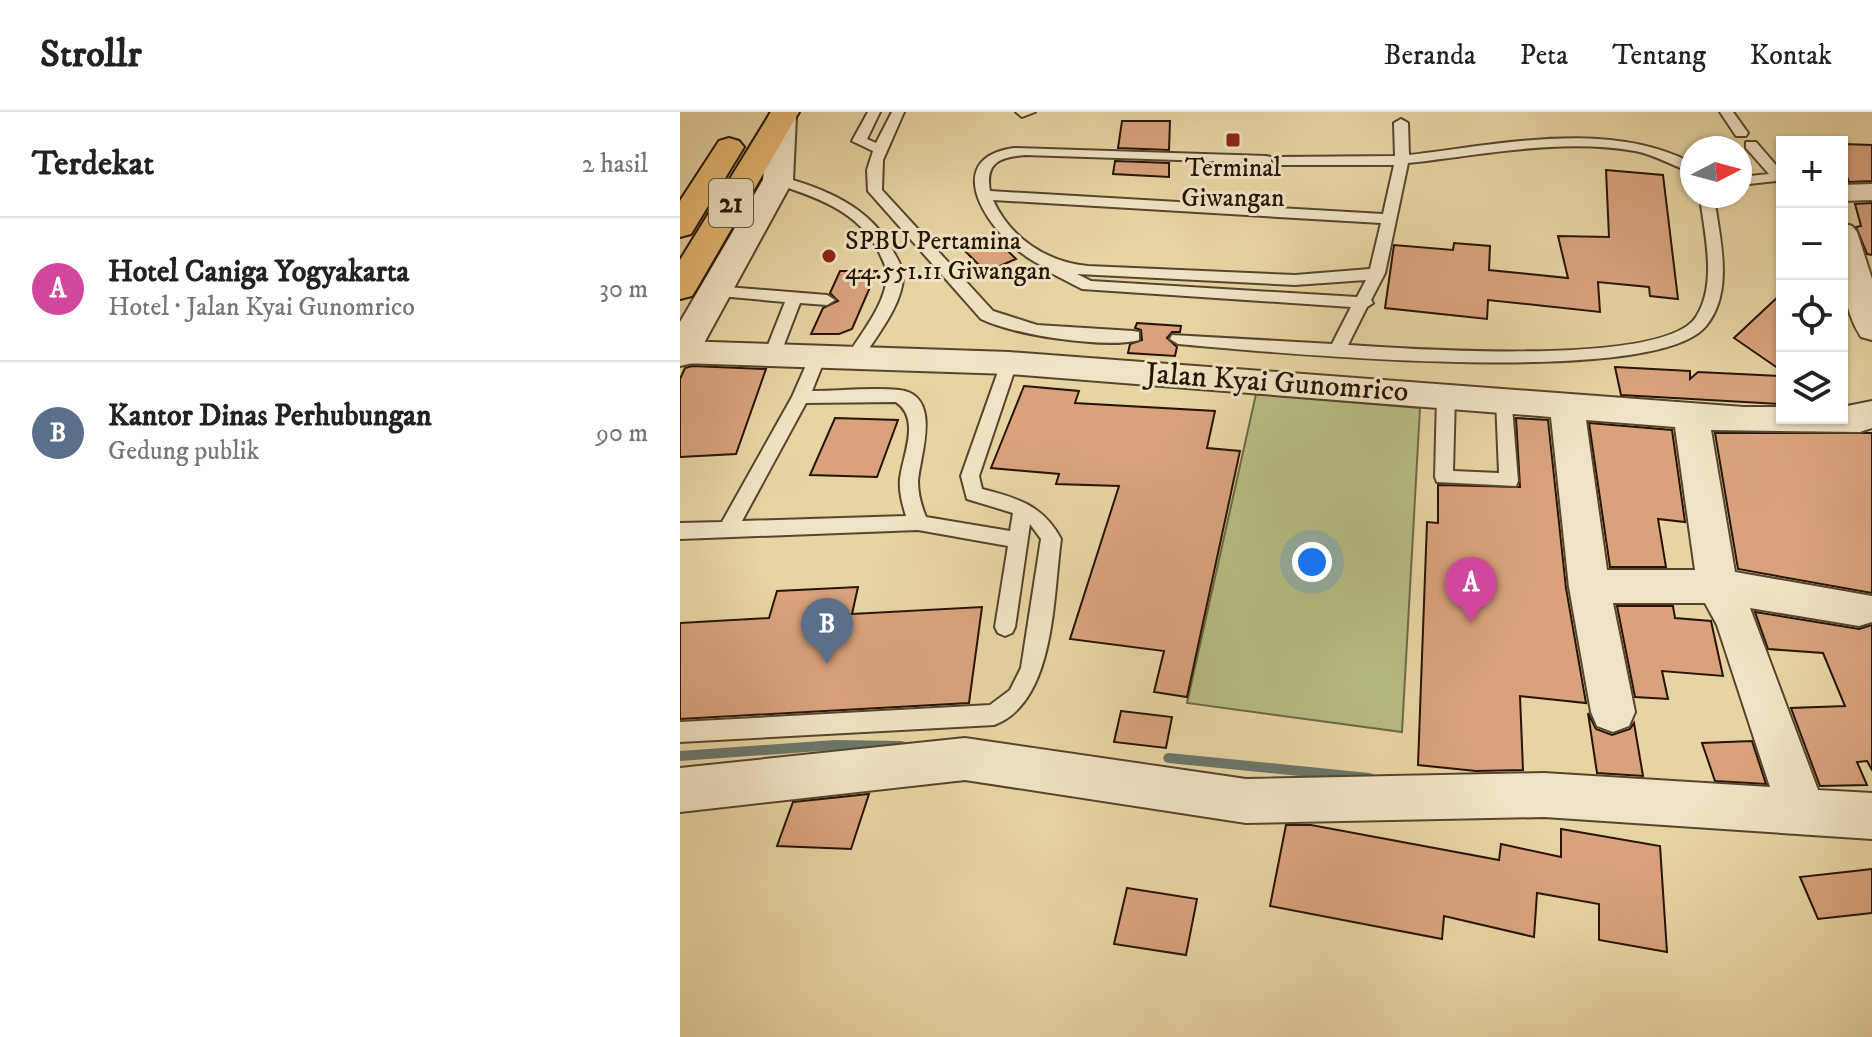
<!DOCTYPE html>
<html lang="id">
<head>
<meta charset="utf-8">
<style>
	body { margin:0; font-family:"IM FELL DW Pica",serif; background:#f2f2f2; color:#222 }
	.controls { position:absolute; right:24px; top:24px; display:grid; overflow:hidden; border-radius:0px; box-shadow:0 2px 6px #0004 }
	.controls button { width:72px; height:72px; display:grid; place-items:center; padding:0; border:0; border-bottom:2px solid #e0e0e0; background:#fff; color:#222; font:40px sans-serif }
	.compass { position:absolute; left:1000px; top:24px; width:72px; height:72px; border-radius:50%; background:#fff; box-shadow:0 2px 6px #0004; rotate:84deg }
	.you { position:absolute; left:632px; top:450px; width:28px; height:28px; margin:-20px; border:6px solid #fff; border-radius:50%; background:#1a73e8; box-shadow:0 0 0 12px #1a73e833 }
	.badge { display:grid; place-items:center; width:52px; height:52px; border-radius:50%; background:#b45309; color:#fff; font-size:26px; font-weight:700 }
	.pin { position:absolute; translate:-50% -66px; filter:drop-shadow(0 2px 4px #0008) }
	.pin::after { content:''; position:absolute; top:42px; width:28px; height:24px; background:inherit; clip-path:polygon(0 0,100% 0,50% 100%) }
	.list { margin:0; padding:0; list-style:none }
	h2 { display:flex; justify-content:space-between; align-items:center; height:104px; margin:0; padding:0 32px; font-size:34px }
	h2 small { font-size:26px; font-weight:400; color:#767676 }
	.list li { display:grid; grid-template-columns:52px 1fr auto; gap:24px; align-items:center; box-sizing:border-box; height:144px; padding:0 32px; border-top:2px solid #e0e0e0 }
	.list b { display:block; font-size:30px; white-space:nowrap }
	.list p { margin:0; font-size:26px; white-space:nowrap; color:#767676 }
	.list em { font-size:26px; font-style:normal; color:#767676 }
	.icon { flex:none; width:44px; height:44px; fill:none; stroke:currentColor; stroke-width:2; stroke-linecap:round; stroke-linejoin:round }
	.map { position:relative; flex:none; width:1192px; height:925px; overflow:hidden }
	header { display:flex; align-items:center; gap:48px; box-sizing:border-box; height:112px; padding:0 40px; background:#fff; border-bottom:2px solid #e0e0e0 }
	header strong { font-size:38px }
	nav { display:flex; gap:44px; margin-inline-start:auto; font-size:28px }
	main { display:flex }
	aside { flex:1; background:#fff }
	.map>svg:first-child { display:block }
	.green { fill:#b7bc84; stroke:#6e6844; stroke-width:2 }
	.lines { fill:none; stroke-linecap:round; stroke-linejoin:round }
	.stream { fill:#6a7669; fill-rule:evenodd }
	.building { fill:#d9a27d; stroke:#261505; stroke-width:2 }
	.service-casing { stroke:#56452c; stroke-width:4 }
	.minor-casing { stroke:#56452c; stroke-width:4 }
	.tertiary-casing { stroke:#56452c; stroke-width:4 }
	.trunk-casing { stroke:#261505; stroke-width:4 }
	.service { fill:#efe3c3; fill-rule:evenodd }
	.minor { fill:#efe3c3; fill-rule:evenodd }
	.tertiary { fill:#efe3c3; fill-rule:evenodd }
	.trunk { fill:#e4ba72; fill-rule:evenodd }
	.poi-dot { fill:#8f2418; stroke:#efe3c3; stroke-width:3 }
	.labels { text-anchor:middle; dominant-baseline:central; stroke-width:6; stroke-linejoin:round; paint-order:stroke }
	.far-poi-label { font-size:26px; fill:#261505; stroke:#efe3c3 }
	.shield { fill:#efe3c3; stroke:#62533e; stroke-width:2 }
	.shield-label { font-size:28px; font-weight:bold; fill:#261505 }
	.street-label { font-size:30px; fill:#261505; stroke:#efe3c3 }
</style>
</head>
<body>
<header>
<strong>Strollr</strong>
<nav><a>Beranda</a><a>Peta</a><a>Tentang</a><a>Kontak</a></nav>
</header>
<main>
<aside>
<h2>Terdekat<small>2 hasil</small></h2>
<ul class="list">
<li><span class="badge" style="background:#d1479c">A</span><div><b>Hotel Caniga Yogyakarta</b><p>Hotel · Jalan Kyai Gunomrico</p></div><em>30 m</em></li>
<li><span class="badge" style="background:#5c6f8a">B</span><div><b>Kantor Dinas Perhubungan</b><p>Gedung publik</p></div><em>90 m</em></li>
</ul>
</aside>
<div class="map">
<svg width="1192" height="925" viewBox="0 0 1192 925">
	<rect width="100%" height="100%" fill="#e7d4a3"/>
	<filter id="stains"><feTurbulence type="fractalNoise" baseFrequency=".0025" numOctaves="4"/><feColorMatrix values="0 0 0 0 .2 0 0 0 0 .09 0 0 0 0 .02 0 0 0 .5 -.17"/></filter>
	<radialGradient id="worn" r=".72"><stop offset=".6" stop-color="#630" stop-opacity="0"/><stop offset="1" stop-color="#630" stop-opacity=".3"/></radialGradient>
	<path class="green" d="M576 282 740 296 722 620 507 591Z"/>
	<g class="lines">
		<path class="stream" d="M155 628 221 629 225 630 227 634 225 638 221 639 155 638 0 649V639Z
			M489 641 689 661 693 662 695 666 693 670 689 671 489 651 485 650 483 646 485 642Z"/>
	</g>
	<path class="building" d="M442 9H490L489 38 438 36Z
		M1162 32 1192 33V69L1169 70 1162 51Z
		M435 49 489 51V65L433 62Z
		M926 58 983 63 998 187 970 184 969 175 918 170 920 200 808 188 807 207 705 196 714 133 773 138 774 131 810 134 809 158 888 166 878 124 929 125Z
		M1192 91V143L1187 142 1176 115 1181 114 1175 92Z
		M314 125 336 147 306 160 284 138Z
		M160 159H197L172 217 159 222H131L143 196 158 189 150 181Z
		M1102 181V259L1054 226Z
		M457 211 501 214 500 220H492L487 226 497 235 495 244 448 241 450 232 462 228 461 218 455 216Z
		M12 254 86 257 56 342 0 345V267L5 256Z
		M935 255 1010 259V267L1018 260 1102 264V292L941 283Z
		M344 274 399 279 395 291 535 299 527 336 560 339 507 585 474 580 484 539 390 527 439 374 376 372 379 362 311 356Z
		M155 306 218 308 197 365 130 363Z
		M836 306 868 308 886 476 906 591 840 584 843 658 796 659 738 653 747 410 758 411V373L840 375Z
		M909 311 992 318 1005 410 978 407 986 455H930Z
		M1035 321H1192V481L1058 457Z
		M178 475 172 502 302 495 289 591 0 607V511L89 506 97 479Z
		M937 494H993L995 506 1031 509 1043 564 982 559 988 587 955 585Z
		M1075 500 1179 517 1192 513V658L1187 649 1177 650 1187 673 1140 674 1111 596 1165 594 1143 541 1088 537Z
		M441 599 492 605 486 636 434 630Z
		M908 601 916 617 932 623 950 617 954 611 963 664 917 661Z
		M1072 629 1086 672 1035 669 1022 631Z
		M189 682 171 737 97 734 113 690Z
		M606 713H631L819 748 821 732 881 745V717L980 734 987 840 919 828V792L857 781 854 825 764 804 762 827 590 794Z
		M1192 757V801L1138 807 1120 765Z
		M447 776 517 787 506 843 434 832Z"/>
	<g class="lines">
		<defs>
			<path id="service" d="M188 0H200L187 27 196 31 212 0H224L203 48 202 78 313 199 357 213 453 219 459 220V228C424 237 334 223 301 207L188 79 187 58 193 39 172 29Z
				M336 0H355L342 5Z
				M1040 0H1053L1068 21 1066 24H1056Z
				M721 7 728 11 729 43C818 33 928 7 1012 51V60C992 54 976 43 955 39 881 26 801 43 728 51L705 161 691 188 693 191 687 195 668 233C730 237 984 255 1016 205 1038 171 1024 121 1020 84H1034C1039 124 1055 179 1026 214 974 278 588 240 498 232L490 227 492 223 652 232 671 195 402 177 371 161 369 156C324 143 248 48 334 36L586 44 591 45V51L345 43C319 45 305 51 310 79L703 102 714 53H601L594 49 601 45 715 44 714 11ZM313 88 701 111 690 157 615 163 408 154C367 150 331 127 313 88ZM397 162 615 173 686 168 677 185 411 169Z
				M1066 30H1076L1102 60V72L1096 69 1060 73V65L1089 62 1066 36Z
				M98 64C144 76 191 95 213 139 217 146 222 154 223 162 224 192 195 226 180 250H168L166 246C180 222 206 193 207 163 207 155 202 147 199 140 179 99 134 84 93 71V65Z
				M35 174 147 183 155 188 147 193 120 191 100 243 92 249 84 243 105 190 29 183V175Z
				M138 238 146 244 132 279C160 279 191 275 219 278 263 283 240 343 238 369 238 382 241 393 246 405L330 419 333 401 287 387 281 364 321 251 323 247H335L337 251 299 364 302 377C337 386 363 393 381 427 373 483 376 590 314 613L0 630V610L310 593 330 578 341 556 361 427 350 412 335 515 332 521 325 524 318 521 315 515 328 434 238 418 0 427V411L42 410 112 285 130 244ZM216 290C241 307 223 342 220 367 219 380 222 391 226 404L62 409 126 291Z
				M766 277 775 283 773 359 819 361 816 287 825 281 831 283 838 369 836 374 757 370 755 365 757 283Z"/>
			<path id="minor" d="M1192 72V88L1162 89V73Z
				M1162 111 1172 114 1177 120 1192 167V228L1181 225C1159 191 1162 149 1162 111Z
				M0 229 329 240 1064 295H1102V306H1162V295L1192 289V316L1180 320 1031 318 1055 460 1192 484V510L1179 514 1070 496 1138 678 1192 681V727L864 705 566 711 285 668 0 700V656L285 626 566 667 864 661 1090 675 1037 513 1025 491H933L955 600 949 614 933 620 917 614 911 600 889 475 871 305 329 262 1 251ZM906 308 995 315 1015 458H927Z"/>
			<path id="tertiary" d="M91 0H113L116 5 113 68 18 242 13 251 0 254V210L83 68 88 5Z"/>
			<path id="trunk" d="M91 0H119L17 176 12 184 0 187V148Z
				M49 26 59 29 64 35 11 122 0 125V89L39 29Z"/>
		</defs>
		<use href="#service" class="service-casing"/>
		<use href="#minor" class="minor-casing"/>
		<use href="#tertiary" class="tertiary-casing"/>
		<use href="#trunk" class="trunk-casing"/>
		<use href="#service" class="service"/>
		<use href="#minor" class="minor"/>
		<use href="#tertiary" class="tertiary"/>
		<use href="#trunk" class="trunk"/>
	</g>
	<g class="poi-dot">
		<rect x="545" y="20" width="16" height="16" rx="4"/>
		<circle cx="149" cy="144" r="8"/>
	</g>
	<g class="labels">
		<g class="far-poi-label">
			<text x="553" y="56">Terminal<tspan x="553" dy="30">Giwangan</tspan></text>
			<text x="165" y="129" text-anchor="start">SPBU Pertamina<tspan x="165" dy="30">44.551.11 Giwangan</tspan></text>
		</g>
		<rect class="shield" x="29" y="67" width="44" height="48" rx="6"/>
		<g class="shield-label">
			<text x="51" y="91">21</text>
		</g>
		<g class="street-label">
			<text transform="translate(597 271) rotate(4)">Jalan Kyai Gunomrico</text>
		</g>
	</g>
	<rect width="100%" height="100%" filter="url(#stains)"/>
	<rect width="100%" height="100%" fill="url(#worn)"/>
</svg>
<div class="controls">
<button>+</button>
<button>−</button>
<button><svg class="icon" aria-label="locate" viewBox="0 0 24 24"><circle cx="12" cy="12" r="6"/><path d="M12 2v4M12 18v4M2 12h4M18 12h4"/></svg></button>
<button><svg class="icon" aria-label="layers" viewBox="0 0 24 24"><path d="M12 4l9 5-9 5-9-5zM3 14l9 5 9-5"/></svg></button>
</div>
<svg class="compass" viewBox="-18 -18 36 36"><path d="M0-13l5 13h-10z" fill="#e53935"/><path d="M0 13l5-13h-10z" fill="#767676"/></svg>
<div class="you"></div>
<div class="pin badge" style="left:791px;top:511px;background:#d1479c">A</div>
<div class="pin badge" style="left:147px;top:552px;background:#5c6f8a">B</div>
</div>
</main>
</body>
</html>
